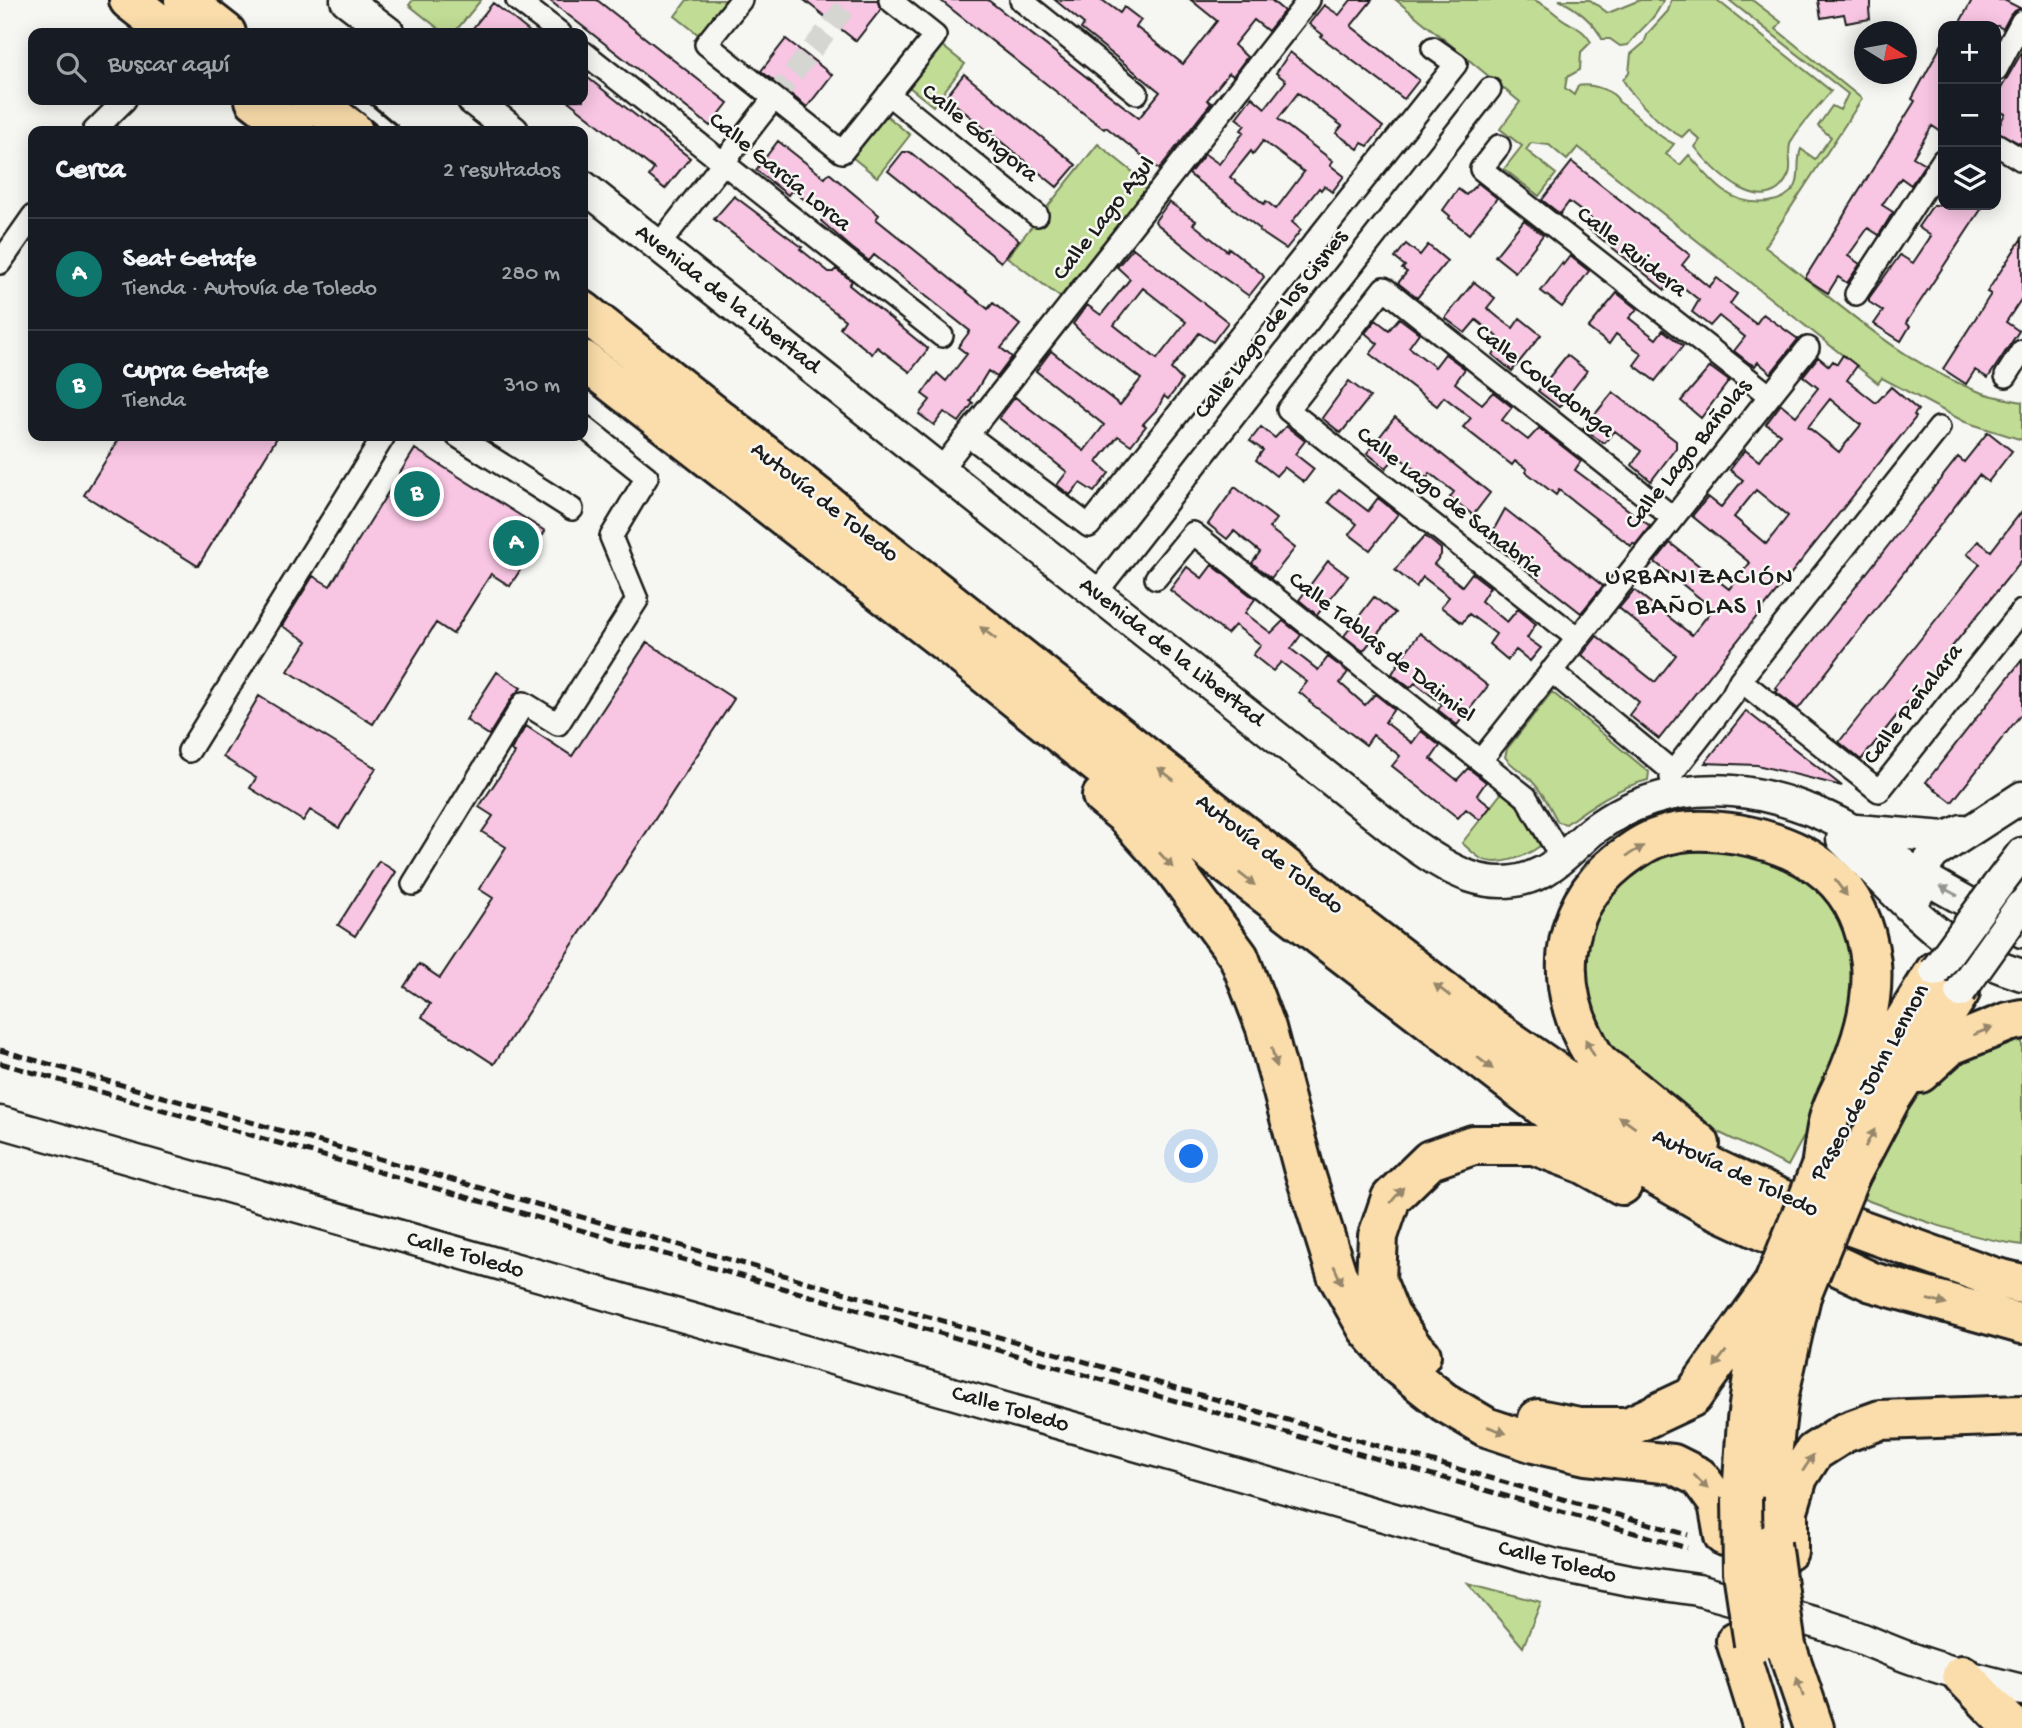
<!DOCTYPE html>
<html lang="es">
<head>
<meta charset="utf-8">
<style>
	body { margin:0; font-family:"Gochi Hand",sans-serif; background:#20242c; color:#f1f3f6 }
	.controls { position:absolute; right:21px; top:21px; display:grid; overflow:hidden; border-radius:14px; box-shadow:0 4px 18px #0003 }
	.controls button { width:63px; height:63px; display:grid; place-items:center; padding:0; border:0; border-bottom:2px solid #363941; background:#171b24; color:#f1f3f6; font:35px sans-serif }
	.compass { position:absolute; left:1854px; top:21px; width:63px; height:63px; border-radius:50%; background:#171b24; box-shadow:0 4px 18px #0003; rotate:101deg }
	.you { position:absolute; left:1192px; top:1157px; width:24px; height:24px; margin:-18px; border:5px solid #fff; border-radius:50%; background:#1a73e8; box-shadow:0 0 0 10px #1a73e833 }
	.badge { display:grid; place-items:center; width:46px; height:46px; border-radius:50%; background:#0f766e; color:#fff; font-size:23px; font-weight:700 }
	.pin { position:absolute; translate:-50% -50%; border:4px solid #fff; box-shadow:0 2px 7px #0006 }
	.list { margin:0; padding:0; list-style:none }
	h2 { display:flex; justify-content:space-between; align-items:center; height:91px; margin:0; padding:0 28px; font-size:30px }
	h2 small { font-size:23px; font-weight:400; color:#9ea1a6 }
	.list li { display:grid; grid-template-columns:46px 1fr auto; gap:21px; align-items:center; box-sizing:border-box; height:112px; padding:0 28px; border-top:2px solid #363941 }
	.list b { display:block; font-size:26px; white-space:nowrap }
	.list p { margin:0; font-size:23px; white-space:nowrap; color:#9ea1a6 }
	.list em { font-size:23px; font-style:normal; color:#9ea1a6 }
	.icon { flex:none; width:38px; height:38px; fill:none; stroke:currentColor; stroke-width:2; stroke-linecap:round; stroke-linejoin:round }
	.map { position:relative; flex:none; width:2022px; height:1728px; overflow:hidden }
	.search { position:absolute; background:#171b24; box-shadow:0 4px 18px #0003; left:28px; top:28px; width:560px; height:77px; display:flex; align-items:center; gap:18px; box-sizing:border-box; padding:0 24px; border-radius:14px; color:#9ea1a6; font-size:26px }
	.panel { position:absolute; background:#171b24; box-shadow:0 4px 18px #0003; left:28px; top:126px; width:560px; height:315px; border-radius:14px }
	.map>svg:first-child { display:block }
	.green { fill:#c1dc94; stroke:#6e7c58; stroke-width:2 }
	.building { fill:#f8c5e3; stroke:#1c1c1c; stroke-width:2; fill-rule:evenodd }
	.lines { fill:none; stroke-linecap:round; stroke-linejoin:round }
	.street-tunnel { stroke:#d5d5d2; stroke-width:21; stroke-dasharray:21 10; stroke-linecap:butt }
	.lane-casing { stroke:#1c1c1c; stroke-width:16 }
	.street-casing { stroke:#1c1c1c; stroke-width:26 }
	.secondary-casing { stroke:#1c1c1c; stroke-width:35 }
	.highway-casing { stroke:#1c1c1c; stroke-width:44 }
	.lane { stroke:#f6f6f2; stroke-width:10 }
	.street { stroke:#f6f6f2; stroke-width:21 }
	.secondary { stroke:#f6f6f2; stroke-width:30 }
	.highway { stroke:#faddab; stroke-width:38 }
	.rail { stroke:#1c1c1c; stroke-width:5; stroke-dasharray:10 5; stroke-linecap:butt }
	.secondary-bridge-casing { stroke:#1c1c1c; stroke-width:35; stroke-linecap:butt }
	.highway-bridge-casing { stroke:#1c1c1c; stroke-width:44; stroke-linecap:butt }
	.secondary-bridge { stroke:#f6f6f2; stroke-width:30 }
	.highway-bridge { stroke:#faddab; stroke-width:38 }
	.oneway { fill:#96866b }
	.oneway2 { fill:#949492 }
	.labels { text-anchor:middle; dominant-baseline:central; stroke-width:5; stroke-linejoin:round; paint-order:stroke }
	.street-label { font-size:24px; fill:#1c1c1c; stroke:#f6f6f2 }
	.neighbourhood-label { font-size:26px; letter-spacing:2px; fill:#1c1c1c; stroke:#f6f6f2 }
</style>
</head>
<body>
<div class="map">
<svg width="2022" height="1728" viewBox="0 0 2022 1728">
	<rect width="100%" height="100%" fill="#f6f6f2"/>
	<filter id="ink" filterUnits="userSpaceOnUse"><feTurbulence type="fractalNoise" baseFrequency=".0143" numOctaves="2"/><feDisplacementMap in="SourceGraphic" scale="14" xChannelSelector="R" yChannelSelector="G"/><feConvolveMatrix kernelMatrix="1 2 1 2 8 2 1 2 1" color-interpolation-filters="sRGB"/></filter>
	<g filter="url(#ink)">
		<path class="green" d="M413 0H481L454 33H444L409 5Z
			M687 0H735L704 39 675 16Z
			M1396 0H1534C1551 7 1555 16 1569 23 1579 29 1584 31 1591 42L1581 52 1580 70 1567 77 1565 88 1574 95 1578 86C1589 83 1615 90 1619 102 1640 115 1652 134 1674 144L1666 154 1680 165 1689 155C1700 167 1710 181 1724 191 1743 205 1779 209 1795 187 1801 178 1796 161 1801 149L1815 159 1831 137 1818 126 1832 106 1840 110 1848 94 1729 0H1752L1781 22 1776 29 1862 99 1765 247C1835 299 1897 361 1980 392 1993 397 2008 399 2022 402V440L1965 422 1882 378 1878 383 1578 147 1567 160 1549 145 1531 143 1526 150 1556 174 1539 196 1504 169 1522 146 1500 129 1520 102Z
			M1559 0H1590L1608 13 1640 0H1663C1657 18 1639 30 1628 45L1620 46 1610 39H1602C1595 23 1575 7 1559 0Z
			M1671 0H1717L1831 91C1820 105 1798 127 1791 142 1786 151 1793 164 1789 174 1767 224 1713 171 1695 147L1700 140 1689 130 1682 137C1662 127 1634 99 1623 80L1629 72 1631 54 1644 43 1648 33 1668 11Z
			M936 41 965 64 933 106 903 82Z
			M881 111 910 135 877 177 847 153Z
			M1098 144 1149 185 1060 297 1007 257Z
			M1552 692 1649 772 1648 780C1616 788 1592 805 1566 824L1558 822C1549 806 1543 792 1530 779 1522 771 1512 767 1505 757L1507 749Z
			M1503 791 1518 807 1540 846C1525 857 1497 868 1480 858 1474 854 1468 848 1462 843Z
			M1726 845 1820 881 1858 948 1842 1065 1788 1166 1722 1134 1668 1103 1600 1043 1578 970 1603 896 1651 854Z
			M2022 1031V1245C1964 1237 1911 1217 1856 1196L1908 1102 1949 1064Z
			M1468 1583 1541 1602 1523 1647Z"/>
		<path class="building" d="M549 0H597L728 103 710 126Z
			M804 0H877L881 9 856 41Z
			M940 0H988L1139 118 1160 92 1081 29 1084 24 1055 0H1102L1120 13 1124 7 1141 20 1136 27 1183 64 1217 21 1191 0H1271L1284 11 1268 31 1254 20 1234 45 1247 57 1233 76 1229 73 1207 100 1211 103 1159 169 1106 127 1104 129 1087 116Z
			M1351 0H1372L1351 26 1419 80 1404 99 1321 37 1323 35 1309 24 1324 5 1339 15Z
			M1818 0H1871V8L1869 9 1870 19 1846 23 1844 14 1821 18Z
			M1972 0H2004L2020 8 2011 14 2003 29 1998 26H1958Z
			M493 3 510 16 531 33H469Z
			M786 39 832 75 807 107 761 71Z
			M1943 42V133L1932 126 1913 157 1925 164 1911 185 1901 178 1882 205 1893 212 1879 235 1868 228 1848 256 1860 264 1847 283 1838 277 1828 293 1805 278 1915 101 1912 99Z
			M1290 52 1383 127 1368 146 1362 143 1358 149 1336 133 1342 126 1298 93 1278 119 1333 161 1330 165 1344 176 1332 192 1324 186 1321 190 1319 188 1292 222 1301 230 1286 249 1259 231 1260 229 1189 174 1205 154 1219 164 1244 132 1241 130 1245 125 1236 118 1252 97 1265 108 1286 81 1276 73ZM1263 141 1304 172 1276 209 1266 201 1264 204 1230 177 1251 151 1253 154Z
			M2022 52V141L2020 144 1996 131 2005 114 1996 109V97Z
			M583 74 690 158 665 189 649 176 654 169 567 100H583Z
			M964 74 1076 165 1057 187 946 97Z
			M778 141 825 178 829 173 879 215 876 219 988 309 993 303 1020 325 1001 348 1012 357 997 377 988 371 970 401 973 403 959 422 944 412 934 425 919 414 930 400 922 394 937 373 946 381 967 354 958 347 970 331 874 255 869 261 852 248 821 221 825 216 792 190 788 195 756 170Z
			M903 152H910L1019 240 1001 262 888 171Z
			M1572 162 1690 255 1682 265 1709 287 1717 278 1737 294 1730 304 1756 324 1763 314 1798 339 1771 373 1758 362 1755 366 1749 363 1734 351 1745 337 1719 316 1710 326 1692 312 1699 300 1673 279 1665 290 1588 228 1594 221 1569 202 1560 214 1542 200Z
			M1478 183 1497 198 1469 234 1449 218 1450 216 1443 210 1458 189 1466 195Z
			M734 196 802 247 800 249 829 272H833L836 269 852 281 849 285 928 349 910 372 877 347 872 354 840 328 845 320 714 219Z
			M1169 202 1196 221 1193 224 1227 251 1229 248 1262 274 1264 277 1249 296 1221 276 1156 223 1155 221Z
			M1933 205H1984L1906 323 1910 326 1901 341 1874 324 1883 311 1869 302V298L1900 255 1913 263 1931 236 1918 227Z
			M1524 220 1543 235 1515 272 1495 256Z
			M2022 238V298L2006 322 2019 331 1988 378 1975 370 1966 384 1943 369 1991 294 1987 292Z
			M1406 244 1420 255 1428 245 1447 261 1417 298 1398 283 1407 272 1402 269 1405 266 1395 258Z
			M1133 248 1228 322 1213 342 1199 333 1171 369 1182 380 1176 389 1168 399 1164 396 1158 408 1143 424 1146 426 1131 445 1118 436 1097 462 1109 473 1094 492 1080 483 1070 495 1057 485 1067 472 999 418 1015 397 1084 451 1104 425 1036 371 1051 351 1120 405 1141 379 1085 336 1073 324 1087 305 1101 315 1130 279 1117 267ZM1143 288 1186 322 1157 359 1114 325Z
			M1570 256 1589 271 1562 307 1541 291 1562 263 1563 265Z
			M1474 282 1495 298 1487 308 1499 318 1513 328 1520 318 1541 335 1512 371 1493 355 1502 341 1490 331 1476 320 1465 333 1445 318Z
			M1617 293 1637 309 1629 318 1656 339 1663 330 1683 346 1655 381 1634 365 1642 354 1616 334 1609 344 1588 328Z
			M1399 318 1419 333 1409 347 1435 367 1445 354 1460 365 1465 369 1455 383 1482 404 1493 392 1512 407 1502 420 1528 440 1539 428 1581 461 1575 470 1650 526 1635 545 1633 543 1631 546 1559 490 1556 495 1526 472 1527 469 1515 461 1512 465 1463 427 1471 418 1444 397 1437 406 1370 354 1378 344 1365 333 1376 320 1389 330Z
			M1567 355 1587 371 1559 407 1538 391Z
			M1843 355 1857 366 1847 380 1876 403 1891 387 1918 410 1914 415 1916 417 1659 739 1629 715 1639 702 1582 655 1597 636 1655 682 1676 655 1619 608 1634 590 1692 635 1713 609 1655 562 1670 543 1729 589 1750 563 1692 516 1708 497 1721 507 1743 480 1730 470 1745 450 1759 461 1770 447 1780 434 1766 424 1781 404 1796 416 1818 388 1803 376 1818 357 1829 366 1833 361 1837 364ZM1830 399 1861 425 1839 452 1808 427ZM1756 490 1788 516 1766 544 1734 517Z
			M1710 367 1729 381 1701 418 1681 401Z
			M1349 381 1370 397 1341 433 1322 418Z
			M1613 392 1676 441V448L1651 481 1632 465 1641 451 1615 431 1604 443 1583 429Z
			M1395 417 1490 493 1473 515 1450 497 1454 492 1430 473 1427 478 1397 456 1386 468 1367 453Z
			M1286 426 1305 441 1295 454 1314 469 1304 482 1284 467 1276 476 1256 460 1263 450 1250 441 1261 427 1275 438Z
			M1988 432 2012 451 1988 482 1979 475 1798 709 1776 692 1778 690 1776 688 1958 457 1964 462Z
			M121 436H278L198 566 84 495Z
			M415 449 545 531 510 586 491 574 453 634 436 623 373 724 288 671 307 641 282 626 313 576 330 586Z
			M1235 487 1276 519 1269 528 1295 548 1271 578 1252 563 1260 552 1234 531 1227 539 1208 524Z
			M1339 489 1368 511 1378 498 1398 514 1370 550 1349 534 1357 524 1328 502Z
			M1505 509 1603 586 1581 613 1488 540Z
			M2022 511V560L1922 684 1926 688 1915 702 1911 698 1861 760 1839 742 1980 564 1967 554 1978 541 1991 551Z
			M1425 536 1441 549V555L1434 564 1462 586 1472 573 1490 587 1481 601 1507 622 1518 609 1536 624 1527 638 1541 648 1530 661 1516 650 1508 660 1489 644 1496 634 1469 614 1462 623 1441 607 1449 597 1423 577 1416 587 1395 570 1413 547 1414 548Z
			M1328 561 1348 576 1317 615 1299 600Z
			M1212 565 1255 599 1245 613 1271 633 1283 621 1301 635 1291 649 1318 670 1328 657 1348 672 1340 683 1365 705 1375 694 1394 709 1385 722 1412 743 1421 731 1440 746 1431 759 1457 780 1468 768 1486 782 1477 795 1491 806 1480 820 1466 809 1458 818 1392 766 1400 756 1373 735 1366 745 1309 702 1310 701 1299 692 1307 682 1281 662 1273 671 1253 655 1261 645 1235 625 1227 634 1170 590 1187 567 1202 578Z
			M1374 597 1395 613 1363 651 1344 636Z
			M1420 633 1488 686 1457 725 1438 710 1442 704 1415 683 1410 688 1392 674 1402 657Z
			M647 642 734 699 494 1064 422 1017 430 1004 404 987 419 964 440 978 493 898 479 889 506 847 482 832 493 816 479 807 515 753 511 750 526 726 572 756Z
			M2022 660V713L1952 802 1926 782Z
			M497 672 521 688 513 696 489 735 466 720Z
			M259 696 376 768 339 828 310 810 303 821 250 788 256 778 223 757Z
			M1746 711 1842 786 1757 765 1705 763Z
			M379 861 396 872 355 936 338 925Z"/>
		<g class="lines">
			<path class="street-tunnel" d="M774 98 851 0"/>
			<defs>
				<path id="lane" d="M356 100 393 131"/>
				<path id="street" d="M517 0 560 33
					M741 0 706 44 842 152 935 36 890 0
					M1021 0 1137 93
					M583 52 942 336
					M1996 70 2022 21
					M888 94 1037 215
					M94 131 125 100
					M1996 144 2022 160
					M1499 146 1481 169 1770 396
					M658 246 774 98
					M0 263 33 216
					M1856 294 1943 160
					M2006 376 2022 351
					M968 435 1089 526 1456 64 1433 48
					M457 436 572 509
					M941 469 1309 0
					M1156 578 1193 533 1526 797 1561 857
					M1096 593 1490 89
					M1577 638 1288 410 1384 288 1672 517
					M1551 671 1673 772
					M1740 680 1879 791 2022 611
					M189 751 384 436
					M1481 760 1808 348
					M1675 794 1671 777 1673 772 1732 696 1740 680 1939 428
					M413 884 524 703 558 724 637 600 611 537 647 477 583 426"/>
				<path id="secondary" d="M346 0 389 33
					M473 100 513 131
					M583 186 1404 838C1446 869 1492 899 1544 871 1562 861 1577 843 1593 830 1634 799 1683 787 1733 791 1771 794 1821 811 1854 831 1877 844 1897 861 1920 875 1953 895 1988 913 2022 932
					M1856 830 1946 837 1962 830
					M1842 839C1880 876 1921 926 1967 952 1984 962 2003 969 2022 975
					M1997 886 2022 853
					M1918 894 1919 874 1934 854 2022 797
					M0 1122 1556 1565 1629 1580 1698 1590 1817 1623C1851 1632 1881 1648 1913 1659 1949 1672 1985 1681 2022 1690"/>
				<path id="highway" d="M129 0 171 33
					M184 0 226 33
					M255 100 295 131
					M311 100 353 131
					M583 311 1359 926 1493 1029 1654 1140 1753 1187 1815 1213 1993 1277 2022 1284
					M583 360 948 644 1130 790 1560 1120 1707 1205 1872 1282 2022 1324
					M1102 796 1125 815 1174 869 1239 957 1266 1028 1303 1167 1337 1275 1367 1328 1400 1367 1444 1402 1486 1427 1534 1443 1586 1455 1673 1464 1699 1477 1718 1503 1724 1536
					M1920 1073 1951 1045 2008 1022 2022 1019
					M1859 1094 1935 971
					M1700 1144C1674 1123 1648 1101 1622 1080 1613 1073 1600 1066 1594 1056 1553 990 1556 911 1619 861 1631 852 1645 841 1660 837 1684 828 1713 830 1738 834 1812 848 1862 883 1871 963 1874 998 1864 1035 1851 1067 1845 1083 1835 1098 1830 1115 1825 1131 1824 1150 1821 1167
					M1850 1176 1890 1100 1960 992
					M1421 1355 1413 1348 1390 1315 1376 1280 1378 1236 1391 1198 1430 1160 1473 1145H1534L1584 1164 1622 1185
					M1538 1419 1579 1427H1628L1692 1397 1774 1283
					M1742 1497 1747 1420 1755 1362 1768 1306
					M1770 1531V1474L1779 1394 1801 1296
					M1788 1551V1510L1798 1477 1814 1452 1844 1433 1880 1420 2022 1415
					M1736 1641 1763 1728
					M1786 1646 1814 1728
					M1962 1675 2013 1728"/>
			</defs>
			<use href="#lane" class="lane-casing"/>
			<use href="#street" class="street-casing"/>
			<use href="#secondary" class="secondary-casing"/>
			<use href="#highway" class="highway-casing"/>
			<use href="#lane" class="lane"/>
			<use href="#street" class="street"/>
			<use href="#secondary" class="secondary"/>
			<use href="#highway" class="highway"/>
			<path class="rail" d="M0 1050 1688 1535
				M0 1063 1687 1548"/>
			<defs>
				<path id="secondary-bridge" d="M1935 971 1997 886
					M1960 992 2021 906"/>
				<path id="highway-bridge" d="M1774 1283 1821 1167
					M1801 1296 1850 1176
					M1742 1497 1743 1572 1754 1644
					M1771 1544 1786 1646"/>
			</defs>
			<use href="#secondary-bridge" class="secondary-bridge-casing"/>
			<use href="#highway-bridge" class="highway-bridge-casing"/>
			<use href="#secondary-bridge" class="secondary-bridge"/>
			<use href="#highway-bridge" class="highway-bridge"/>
		</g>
		<defs><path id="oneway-solid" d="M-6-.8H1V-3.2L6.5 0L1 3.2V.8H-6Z" transform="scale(1.75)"/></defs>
		<g class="oneway">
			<use href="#oneway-solid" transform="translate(988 633) rotate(-142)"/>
			<use href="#oneway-solid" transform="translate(1166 774) rotate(-142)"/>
			<use href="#oneway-solid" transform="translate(1635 851) rotate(-31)"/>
			<use href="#oneway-solid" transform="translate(1166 860) rotate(48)"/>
			<use href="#oneway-solid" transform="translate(1247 879) rotate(38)"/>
			<use href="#oneway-solid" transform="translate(1841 888) rotate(53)"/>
			<use href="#oneway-solid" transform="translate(1442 990) rotate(-143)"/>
			<use href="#oneway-solid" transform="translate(1983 1031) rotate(-22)"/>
			<use href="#oneway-solid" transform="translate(1590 1048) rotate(-118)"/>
			<use href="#oneway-solid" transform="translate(1274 1057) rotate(75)"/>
			<use href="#oneway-solid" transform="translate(1485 1063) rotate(38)"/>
			<use href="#oneway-solid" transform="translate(1627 1122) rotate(-145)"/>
			<use href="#oneway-solid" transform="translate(1870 1138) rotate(-62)"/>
			<use href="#oneway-solid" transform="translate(1397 1195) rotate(-50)"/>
			<use href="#oneway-solid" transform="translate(1338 1275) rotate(66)"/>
			<use href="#oneway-solid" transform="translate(1937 1302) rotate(15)"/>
			<use href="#oneway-solid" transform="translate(1720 1359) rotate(127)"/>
			<use href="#oneway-solid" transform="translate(1497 1430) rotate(20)"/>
			<use href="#oneway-solid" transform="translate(1808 1463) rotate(-57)"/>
			<use href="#oneway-solid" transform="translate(1701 1482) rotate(45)"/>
			<use href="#oneway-solid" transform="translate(1800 1687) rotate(-109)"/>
		</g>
		<use class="oneway2" href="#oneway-solid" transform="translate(1949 891) rotate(-151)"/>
	</g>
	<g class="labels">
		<g class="street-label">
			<text transform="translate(979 134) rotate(39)">Calle Góngora</text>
			<text transform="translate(779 173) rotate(39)">Calle García Lorca</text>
			<text transform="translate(1105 219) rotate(-52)">Calle Lago Azul</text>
			<text transform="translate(1631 253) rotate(38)">Calle Ruidera</text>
			<text transform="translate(727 300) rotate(38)">Avenida de la Libertad</text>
			<text transform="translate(1272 325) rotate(-52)">Calle Lago de los Cisnes</text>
			<text transform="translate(1544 382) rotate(38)">Calle Covadonga</text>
			<text transform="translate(1689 455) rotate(-51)">Calle Lago Bañolas</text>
			<text transform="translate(824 503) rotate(38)">Autovía de Toledo</text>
			<text transform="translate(1449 503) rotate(38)">Calle Lago de Sanabria</text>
			<text transform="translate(1381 648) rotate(38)">Calle Tablas de Daimiel</text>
			<text transform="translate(1171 653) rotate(38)">Avenida de la Libertad</text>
			<text transform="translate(1914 705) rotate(-52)">Calle Peñalara</text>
			<text transform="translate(1269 855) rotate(38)">Autovía de Toledo</text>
			<text transform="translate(1871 1083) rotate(-61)">Paseo de John Lennon</text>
			<text transform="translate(1735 1174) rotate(25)">Autovía de Toledo</text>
			<text transform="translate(465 1256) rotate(16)">Calle Toledo</text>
			<text transform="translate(1010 1410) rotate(16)">Calle Toledo</text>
			<text transform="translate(1557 1563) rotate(14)">Calle Toledo</text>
		</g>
		<g class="neighbourhood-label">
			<text x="1700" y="578">URBANIZACIÓN<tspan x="1700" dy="30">BAÑOLAS I</tspan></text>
		</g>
	</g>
</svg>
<div class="controls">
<button>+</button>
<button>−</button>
<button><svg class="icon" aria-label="layers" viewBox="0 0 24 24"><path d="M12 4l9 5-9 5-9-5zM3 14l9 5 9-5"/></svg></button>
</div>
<svg class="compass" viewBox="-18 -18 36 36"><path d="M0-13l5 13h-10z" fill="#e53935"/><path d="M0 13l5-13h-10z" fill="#9ea1a6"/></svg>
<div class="you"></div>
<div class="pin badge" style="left:516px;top:543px">A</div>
<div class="pin badge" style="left:417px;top:494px">B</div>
<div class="search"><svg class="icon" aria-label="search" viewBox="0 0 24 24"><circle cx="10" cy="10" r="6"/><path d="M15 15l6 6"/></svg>Buscar aquí</div>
<section class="panel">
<h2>Cerca<small>2 resultados</small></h2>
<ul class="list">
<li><span class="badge">A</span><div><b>Seat Getafe</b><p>Tienda · Autovía de Toledo</p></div><em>280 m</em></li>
<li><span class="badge">B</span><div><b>Cupra Getafe</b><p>Tienda</p></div><em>310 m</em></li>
</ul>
</section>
</div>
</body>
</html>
